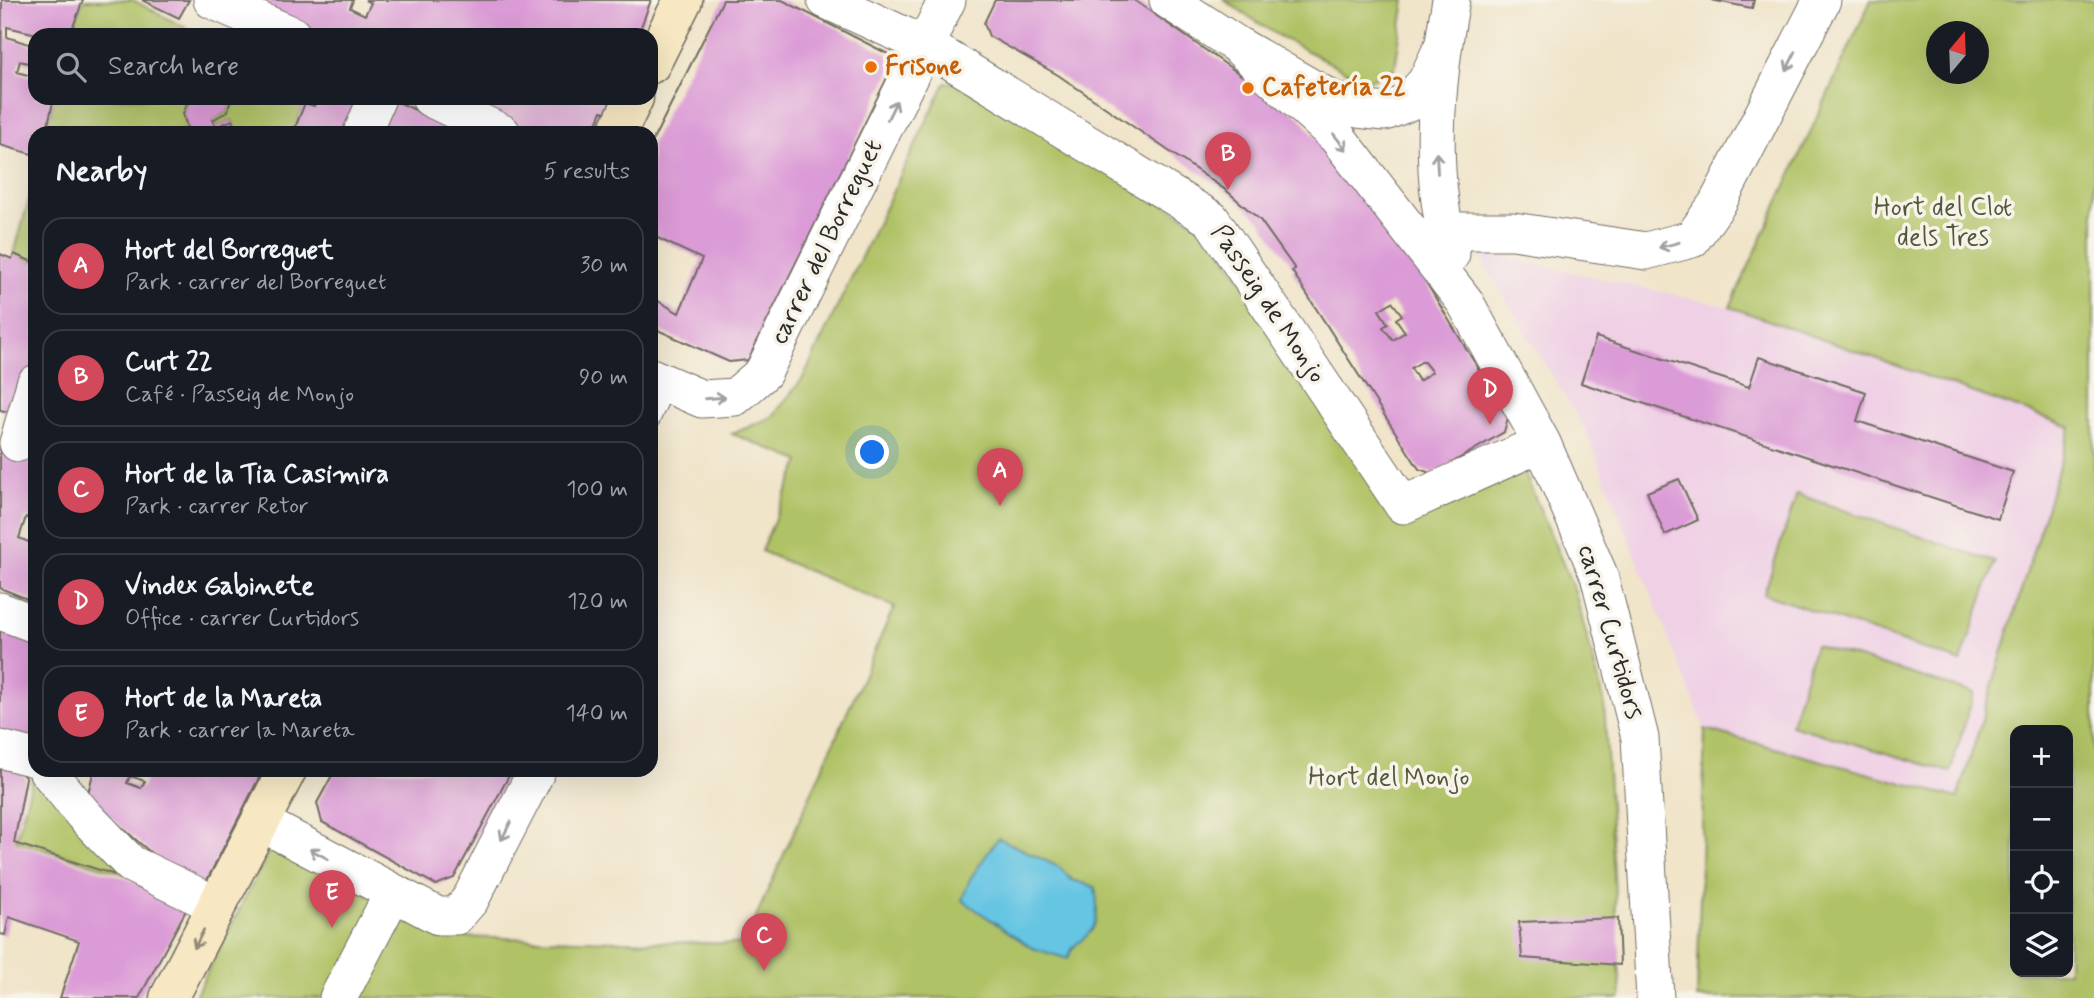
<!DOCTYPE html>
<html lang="en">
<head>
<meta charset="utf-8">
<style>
	body { margin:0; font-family:Mynerve,sans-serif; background:#242831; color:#f1f3f6 }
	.controls { position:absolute; right:21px; bottom:21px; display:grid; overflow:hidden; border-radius:14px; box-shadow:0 7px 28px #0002 }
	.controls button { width:63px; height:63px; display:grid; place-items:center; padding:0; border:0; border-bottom:2px solid #363941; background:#171b24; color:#f1f3f6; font:35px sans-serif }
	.compass { position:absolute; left:1926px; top:21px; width:63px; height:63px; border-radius:50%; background:#171b24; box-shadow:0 7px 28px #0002; rotate:19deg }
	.you { position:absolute; left:873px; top:453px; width:24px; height:24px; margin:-18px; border:5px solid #fff; border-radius:50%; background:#1a73e8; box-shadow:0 0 0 10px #1a73e833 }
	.badge { display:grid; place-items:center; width:46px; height:46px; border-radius:50%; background:#d1495b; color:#fff; font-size:23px; font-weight:700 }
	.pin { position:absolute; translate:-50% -58px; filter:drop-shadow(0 2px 4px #0008) }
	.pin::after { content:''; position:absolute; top:37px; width:24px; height:21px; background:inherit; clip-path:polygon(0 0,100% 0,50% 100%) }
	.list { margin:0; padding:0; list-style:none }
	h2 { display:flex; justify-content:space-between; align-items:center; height:91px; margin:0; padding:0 28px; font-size:30px }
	h2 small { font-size:23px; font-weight:400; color:#9ea1a6 }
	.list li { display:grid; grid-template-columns:46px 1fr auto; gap:21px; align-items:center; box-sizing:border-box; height:98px; margin:0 14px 14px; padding:0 14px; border:2px solid #363941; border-radius:21px }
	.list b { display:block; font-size:26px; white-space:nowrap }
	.list p { margin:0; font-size:23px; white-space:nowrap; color:#9ea1a6 }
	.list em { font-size:23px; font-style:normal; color:#9ea1a6 }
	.icon { flex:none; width:38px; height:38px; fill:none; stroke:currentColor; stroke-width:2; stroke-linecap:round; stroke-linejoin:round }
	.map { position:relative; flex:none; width:2094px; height:998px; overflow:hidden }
	.search { position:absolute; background:#171b24; box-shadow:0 7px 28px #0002; left:28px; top:28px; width:630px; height:77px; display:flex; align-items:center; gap:18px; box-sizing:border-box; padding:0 24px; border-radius:21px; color:#9ea1a6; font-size:26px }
	.panel { position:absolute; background:#171b24; box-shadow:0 7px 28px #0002; left:28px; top:126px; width:630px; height:651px; border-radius:21px }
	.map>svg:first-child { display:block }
	.built { fill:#efd0e5 }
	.green { fill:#b0c266; stroke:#6e7648; stroke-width:2; fill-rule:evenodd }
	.water { fill:#65c5e3; stroke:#487887; stroke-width:2 }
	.building { fill:#db9bd6; fill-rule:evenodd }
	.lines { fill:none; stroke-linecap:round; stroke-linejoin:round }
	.lane-casing { stroke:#706c62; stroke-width:20 }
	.street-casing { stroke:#706c62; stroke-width:39 }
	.secondary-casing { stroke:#706c62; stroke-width:41 }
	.lane { stroke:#fff; stroke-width:18 }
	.street { stroke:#fff; stroke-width:37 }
	.secondary { stroke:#f7e8c3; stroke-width:38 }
	.oneway { stroke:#a0a0a0 }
	.oneway2 { stroke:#918a77 }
	.food-dot { fill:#e8710a; stroke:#f7f3e8; stroke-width:2.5 }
	.labels { text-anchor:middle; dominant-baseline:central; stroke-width:7; stroke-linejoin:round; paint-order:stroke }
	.food-label { font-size:26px; font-weight:bold; fill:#c56008; stroke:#f7f3e8; text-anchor:start }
	.park-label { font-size:26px; fill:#53583d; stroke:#f7f3e8 }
	.street-label { font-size:26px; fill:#2b2b2b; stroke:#f7f3e8 }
</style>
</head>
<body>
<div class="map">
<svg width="2094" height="998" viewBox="0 0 2094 998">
	<rect width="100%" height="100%" fill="#f7f3e8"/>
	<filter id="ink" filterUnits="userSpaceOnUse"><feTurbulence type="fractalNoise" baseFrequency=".0143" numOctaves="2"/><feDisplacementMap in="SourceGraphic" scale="14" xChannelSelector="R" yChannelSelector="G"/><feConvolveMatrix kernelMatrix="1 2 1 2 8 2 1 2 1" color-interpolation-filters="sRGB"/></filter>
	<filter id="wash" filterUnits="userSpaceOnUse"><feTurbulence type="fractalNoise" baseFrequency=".00686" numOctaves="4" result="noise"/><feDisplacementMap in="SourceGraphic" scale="28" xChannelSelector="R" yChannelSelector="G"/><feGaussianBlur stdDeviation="1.57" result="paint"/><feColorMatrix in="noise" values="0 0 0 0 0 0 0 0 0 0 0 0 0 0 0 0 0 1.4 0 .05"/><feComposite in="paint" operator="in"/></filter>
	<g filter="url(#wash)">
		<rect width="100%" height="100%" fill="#f0e4c9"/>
		<path class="built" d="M1476 251 1730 307 2071 427 1958 799 1705 729 1586 431Z"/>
		<path class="green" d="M83 0H133L199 35H70Z
			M1224 0H1405L1395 68 1366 82 1275 34Z
			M1871 0H2094V998H1697L1705 729 1958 798 2071 427 1730 307ZM1937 32H1979V74H1937ZM2015 730H2068V972H2015Z
			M967 81 1209 232 1402 517 1433 513 1523 469 1575 592 1604 701 1621 998H194L273 843 415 920 455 937 744 944 894 607 761 551 800 461 732 434 772 417 803 378 945 83Z
			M54 98H189L183 114 187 127 179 133H46Z
			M231 98H307L293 133H237L232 120 216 127 213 120 228 111Z
			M35 177V263L14 254Z
			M1797 494 1995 562 1961 662 1764 594Z
			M1815 645 1974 693 1950 772 1791 725Z
			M34 773 132 876 16 841Z"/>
		<path class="water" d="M998 838 1059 867 1072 880 1095 887C1097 900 1099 916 1093 928 1085 942 1074 939 1068 959L1032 948 962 900 970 879Z"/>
		<g id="blocks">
			<path class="building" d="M2 0H83L70 35H41L7 27V37L35 46V65L20 61 17 72 35 77V98H54L46 133H35V155L0 145Z
				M142 0H189L179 18Z
				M248 0H353L350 8 365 15 371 3 365 0H651L638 35H324Z
				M723 0H782L888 54 891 70 748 360 729 362 651 327V297L679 313 702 259 651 235V144Z
				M995 0H1134L1298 115 1412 259 1508 418 1504 432 1433 474 1419 469 1292 271 1295 269 1260 220 1227 191 1058 75 989 36 984 23ZM1392 302 1402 315 1396 319 1405 332 1393 340 1383 327 1388 324 1379 310ZM1423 361 1432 372 1419 381 1411 368Z
				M1711 0H1754L1752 8Z
				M189 98H231L228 111 213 120 216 127 232 120 237 133H179L187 127 183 114Z
				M317 98H365L351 133H293L305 103 314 106Z
				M390 98 464 133H375Z
				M460 98H613L607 113 602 111 593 133H535Z
				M0 254 12 259 14 254 35 263V359L18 414 0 410Z
				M1596 337 1749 387 1759 357 1866 392 1857 421 2013 472 1998 519 1581 383Z
				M0 444 35 458V521L26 517 19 538 33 544 35 538V602L0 588Z
				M1679 479 1698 520 1665 535 1647 492Z
				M0 615 35 628V742L0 731Z
				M0 762 15 766 26 778 14 843 192 899 139 998H60L79 941 9 917 5 935 0 934Z
				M94 770H263L205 884 158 859 87 797ZM130 776 145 781 141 788 127 783Z
				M335 770H512L454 878 436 885 322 822 317 803Z
				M1618 918 1620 965 1522 958 1519 922Z"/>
		</g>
	</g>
	<g filter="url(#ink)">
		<use href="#blocks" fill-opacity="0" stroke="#706c62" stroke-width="2"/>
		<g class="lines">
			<defs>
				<path id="lane" d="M651 419 666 384"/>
				<path id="street" d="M212 0 292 35
					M826 0 925 45 1211 219 1403 505 1542 443
					M1168 0 1237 45 1329 98 1358 109 1385 112 1407 103 1426 82 1443 46
					M1451 0C1436 82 1427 172 1451 254
					M1237 45 1337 137 1465 302 1542 443 1599 575 1640 738 1655 998
					M430 98 502 133
					M362 133 377 98
					M1444 231H1513L1646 251 1692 239 1717 204 1822 0
					M651 377 702 399 735 397 763 373 947 0
					M18 443 35 384
					M0 611 35 624
					M0 749 35 758
					M47 770 83 814 131 864 216 905
					M260 822 438 916H456L470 900 537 770
					M338 998 393 893"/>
				<path id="secondary" d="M651 64 683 0
					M617 133 634 98
					M169 998 287 770"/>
			</defs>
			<use href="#lane" class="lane-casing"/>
			<use href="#street" class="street-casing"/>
			<use href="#secondary" class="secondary-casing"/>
			<use href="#lane" class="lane"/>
			<use href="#street" class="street"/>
			<use href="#secondary" class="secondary"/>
		</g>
		<defs><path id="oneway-shaft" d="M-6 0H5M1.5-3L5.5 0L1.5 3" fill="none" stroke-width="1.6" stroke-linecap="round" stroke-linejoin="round" transform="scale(1.75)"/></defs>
		<g class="oneway">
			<use href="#oneway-shaft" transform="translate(1791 61) rotate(117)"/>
			<use href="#oneway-shaft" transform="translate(892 110) rotate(-64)"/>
			<use href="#oneway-shaft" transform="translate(1340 142) rotate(51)"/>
			<use href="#oneway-shaft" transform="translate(1437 163) rotate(-93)"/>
			<use href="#oneway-shaft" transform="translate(1669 245) rotate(165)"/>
			<use href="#oneway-shaft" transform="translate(715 398) rotate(-4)"/>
			<use href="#oneway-shaft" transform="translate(506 831) rotate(117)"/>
			<use href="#oneway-shaft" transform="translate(319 854) rotate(-152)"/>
		</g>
		<use class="oneway2" href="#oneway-shaft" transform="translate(199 939) rotate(117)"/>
	</g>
	<g class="food-dot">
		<circle cx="871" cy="67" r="7"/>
		<circle cx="1248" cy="88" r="7"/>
	</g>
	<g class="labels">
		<g class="food-label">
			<text x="885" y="67">Frisone</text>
			<text x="1262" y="88">Cafetería 22</text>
		</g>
		<g class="park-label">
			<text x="1943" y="208">Hort del Clot<tspan x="1943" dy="30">dels Tres</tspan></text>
			<text x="1389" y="778">Hort del Monjo</text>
		</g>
		<g class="street-label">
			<text transform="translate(827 242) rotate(-64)">carrer del Borreguet</text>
			<text transform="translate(1268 304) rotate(56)">Passeig de Monjo</text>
			<text transform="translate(1610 632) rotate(74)">carrer Curtidors</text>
		</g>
	</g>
</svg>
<div class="controls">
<button>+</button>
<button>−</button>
<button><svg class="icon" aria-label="locate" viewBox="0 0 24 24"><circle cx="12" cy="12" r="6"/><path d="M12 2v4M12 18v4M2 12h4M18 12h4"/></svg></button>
<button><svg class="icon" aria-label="layers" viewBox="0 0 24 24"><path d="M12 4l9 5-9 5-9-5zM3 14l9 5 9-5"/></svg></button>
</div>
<svg class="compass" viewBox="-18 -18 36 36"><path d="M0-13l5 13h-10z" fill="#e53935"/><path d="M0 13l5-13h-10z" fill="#9ea1a6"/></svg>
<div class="you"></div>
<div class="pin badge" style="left:1000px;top:506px">A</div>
<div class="pin badge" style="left:1228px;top:190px">B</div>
<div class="pin badge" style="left:764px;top:971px">C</div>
<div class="pin badge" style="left:1490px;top:425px">D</div>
<div class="pin badge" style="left:332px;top:928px">E</div>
<div class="search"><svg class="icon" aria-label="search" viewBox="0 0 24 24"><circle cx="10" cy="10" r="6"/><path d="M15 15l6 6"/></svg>Search here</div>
<section class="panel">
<h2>Nearby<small>5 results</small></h2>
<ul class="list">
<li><span class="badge">A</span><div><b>Hort del Borreguet</b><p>Park · carrer del Borreguet</p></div><em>30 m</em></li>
<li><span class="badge">B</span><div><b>Curt 22</b><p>Café · Passeig de Monjo</p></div><em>90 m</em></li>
<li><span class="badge">C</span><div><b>Hort de la Tia Casimira</b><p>Park · carrer Retor</p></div><em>100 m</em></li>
<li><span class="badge">D</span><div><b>Vindex Gabinete</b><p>Office · carrer Curtidors</p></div><em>120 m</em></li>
<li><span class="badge">E</span><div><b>Hort de la Mareta</b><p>Park · carrer la Mareta</p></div><em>140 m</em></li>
</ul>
</section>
</div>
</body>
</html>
